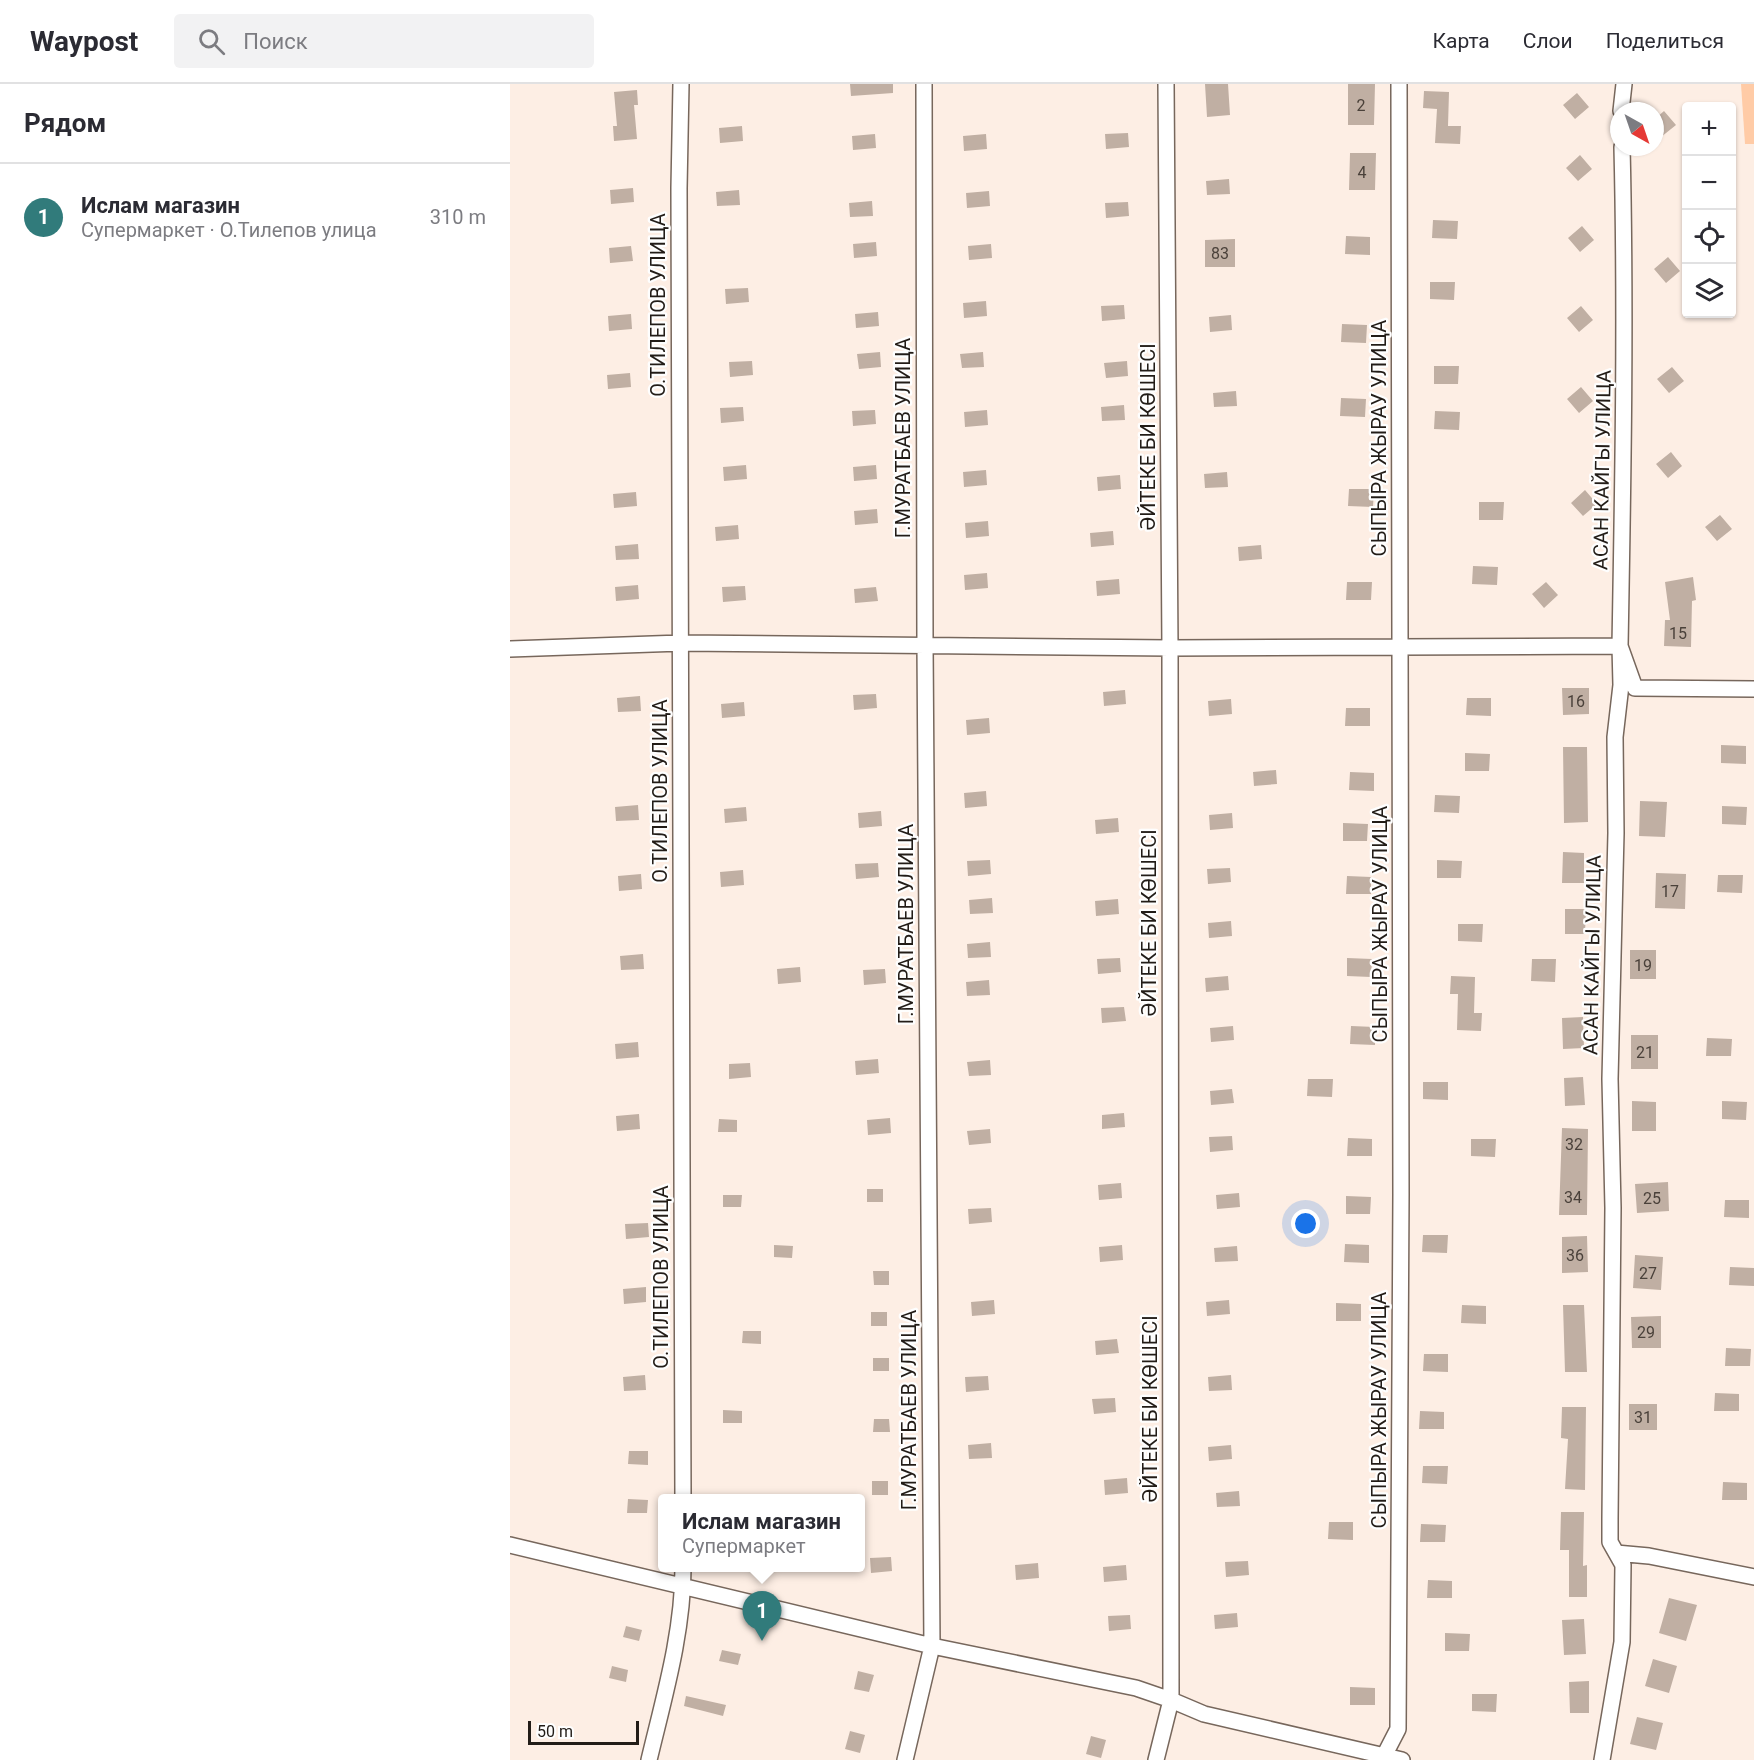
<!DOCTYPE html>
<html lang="ru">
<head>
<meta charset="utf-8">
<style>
	body { margin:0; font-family:Roboto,sans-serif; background:#f2f2f3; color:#2b2b33 }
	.controls { position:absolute; right:18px; top:18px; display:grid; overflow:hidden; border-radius:6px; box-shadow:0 2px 4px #0004 }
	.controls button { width:54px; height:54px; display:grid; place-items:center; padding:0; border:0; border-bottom:2px solid #e1e1e2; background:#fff; color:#2b2b33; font:30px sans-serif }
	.compass { position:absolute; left:1100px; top:18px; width:54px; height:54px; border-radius:50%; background:#fff; box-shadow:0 2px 4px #0004; rotate:140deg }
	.scale { position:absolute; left:18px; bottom:15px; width:111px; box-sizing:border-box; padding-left:6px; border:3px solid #221c17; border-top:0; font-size:16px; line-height:21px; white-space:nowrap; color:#221c17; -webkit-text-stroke:4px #fefefe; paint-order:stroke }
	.you { position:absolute; left:796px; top:1140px; width:21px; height:21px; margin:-15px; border:4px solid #fff; border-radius:50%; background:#1a73e8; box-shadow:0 0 0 9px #1a73e833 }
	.badge { display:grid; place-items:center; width:39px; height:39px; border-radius:50%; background:#317b7b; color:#fff; font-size:20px; font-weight:700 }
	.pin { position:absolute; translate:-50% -50px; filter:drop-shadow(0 2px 3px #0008) }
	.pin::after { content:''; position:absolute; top:32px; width:21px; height:18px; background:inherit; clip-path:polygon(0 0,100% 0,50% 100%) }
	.popup { position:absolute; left:148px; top:1410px; width:207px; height:78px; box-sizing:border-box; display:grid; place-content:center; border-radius:6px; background:#fff; filter:drop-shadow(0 2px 4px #0005); font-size:20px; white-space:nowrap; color:#7c7c81 }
	.popup b { font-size:22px; color:#2b2b33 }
	.popup::after { content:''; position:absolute; left:50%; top:100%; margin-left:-12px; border:12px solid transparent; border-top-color:#fff }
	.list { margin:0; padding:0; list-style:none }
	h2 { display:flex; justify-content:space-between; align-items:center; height:78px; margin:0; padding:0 24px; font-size:26px }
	h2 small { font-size:20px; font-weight:400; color:#7c7c81 }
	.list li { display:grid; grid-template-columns:39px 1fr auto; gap:18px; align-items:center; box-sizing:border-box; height:108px; padding:0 24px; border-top:2px solid #e1e1e2 }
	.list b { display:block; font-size:22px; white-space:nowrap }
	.list p { margin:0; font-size:20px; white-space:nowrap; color:#7c7c81 }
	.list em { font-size:20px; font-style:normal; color:#7c7c81 }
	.icon { flex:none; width:33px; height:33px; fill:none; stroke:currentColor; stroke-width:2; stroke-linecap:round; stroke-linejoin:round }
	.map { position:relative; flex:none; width:1244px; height:1676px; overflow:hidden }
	header { display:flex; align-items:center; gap:36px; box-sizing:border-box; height:84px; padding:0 30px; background:#fff; border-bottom:2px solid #e1e1e2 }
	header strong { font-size:28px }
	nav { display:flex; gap:33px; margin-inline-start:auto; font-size:21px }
	.search { width:420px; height:54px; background:#f2f2f3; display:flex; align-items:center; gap:15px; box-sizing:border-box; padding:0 21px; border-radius:6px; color:#7c7c81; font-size:22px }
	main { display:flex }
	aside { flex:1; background:#fff }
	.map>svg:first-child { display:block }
	.green { fill:#ffcba6 }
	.building { fill:#c0afa3 }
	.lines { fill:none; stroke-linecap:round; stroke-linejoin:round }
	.street-casing { stroke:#77675c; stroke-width:18 }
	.street { stroke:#fff; stroke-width:15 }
	.labels { text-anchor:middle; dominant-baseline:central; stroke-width:4.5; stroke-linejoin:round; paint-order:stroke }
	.number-label { font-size:16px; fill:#4a413a }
	.street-label { font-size:20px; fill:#221c17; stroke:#fefefe }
</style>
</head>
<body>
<header>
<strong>Waypost</strong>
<div class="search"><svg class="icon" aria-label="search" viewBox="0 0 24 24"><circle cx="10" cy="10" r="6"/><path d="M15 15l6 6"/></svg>Поиск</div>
<nav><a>Карта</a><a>Слои</a><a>Поделиться</a></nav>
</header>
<main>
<aside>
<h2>Рядом<small></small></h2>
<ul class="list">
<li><span class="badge">1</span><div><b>Ислам магазин</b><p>Супермаркет · О.Тилепов улица</p></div><em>310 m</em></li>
</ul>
</aside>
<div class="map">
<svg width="1244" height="1676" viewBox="0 0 1244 1676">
	<rect width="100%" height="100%" fill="#fdeee4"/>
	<path class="green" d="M1231 0H1244V60H1235Z"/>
	<path class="building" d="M340 0H383V9L341 12Z
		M695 0H718L720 31 697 33Z
		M838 0H865L864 41H838Z
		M127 6 128 21H124L127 55 104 57 103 42H107L104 8Z
		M914 7 939 8 938 42H951L950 60 925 59 927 25 913 24Z
		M1067 9 1079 23 1065 35 1053 21Z
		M1154 27 1166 41 1151 53 1145 46V35Z
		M232 42 233 57 210 59 209 44Z
		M618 49 619 63 596 65 595 50Z
		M365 50 366 64 343 66 342 52Z
		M476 50 477 65 454 67 453 52Z
		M840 69H866L865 106H839Z
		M1070 71 1082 85 1068 97 1056 84Z
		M719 95 720 110 697 111 696 97Z
		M123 104 124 118 101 120 100 106Z
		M229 106 230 121 207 122 206 108Z
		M479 107 480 122 457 124 456 109Z
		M362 117 363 132 340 133 339 119Z
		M618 118 619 132 596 134 595 119Z
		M923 136 948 137 947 155 922 154Z
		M1072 142 1084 156 1070 168 1058 154Z
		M836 152 860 153V171L835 170Z
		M725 155V183H695V156Z
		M366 158 367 172 344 174 343 160Z
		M481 160 482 174 459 176 458 162Z
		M121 162 123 177 100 179 99 164Z
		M1158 173 1170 187 1156 199 1144 185Z
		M920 198H945L944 216 920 215Z
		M238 204 239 218 216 220 215 205Z
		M476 217 477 232 454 234 453 219Z
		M614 221 615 235 592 237 591 222Z
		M1071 222 1083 236 1069 248 1057 234Z
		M368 228 369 242 346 244 345 230Z
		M121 230 122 245 99 247 98 232Z
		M721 231 722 246 700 248 699 233Z
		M832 240 857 241 856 259 831 258Z
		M370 268 371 283 349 285 347 270Z
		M473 268 474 283 452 284 450 270Z
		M242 277 243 291 220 293 219 278Z
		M617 277 618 292 596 294 594 279Z
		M924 282H949L948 300H924Z
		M1162 283 1174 297 1159 309 1147 295Z
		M120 289 121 303 98 305 97 291Z
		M1071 303 1083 317 1069 329 1057 315Z
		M726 307 727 322 704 323 703 309Z
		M831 314 856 315 855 333 830 332Z
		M614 321 615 336 592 337 591 323Z
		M233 323 234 337 211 339 210 324Z
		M365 326 366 340 343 342 342 327Z
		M477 326 478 341 455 343 454 328Z
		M925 327 950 328 949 346 924 345Z
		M1161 368 1172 382 1158 394 1146 380Z
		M236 381 237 395 214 397 213 383Z
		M366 381 367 395 344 397 343 383Z
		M476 386 477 401 454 403 453 388Z
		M717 388 718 403 695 404 694 390Z
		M610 391 611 405 588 407 587 393Z
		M839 405H864L863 423 838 422Z
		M1075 406 1087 420 1073 432 1061 419Z
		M126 408 127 422 104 424 103 410Z
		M969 418H994L993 436H969Z
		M367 425 368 439 345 441 344 427Z
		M1210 431 1222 445 1207 457 1195 443Z
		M478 437 479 452 456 454 455 439Z
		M228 441 229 455 206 457 205 443Z
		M603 447 604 461 581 463 580 449Z
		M128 460 129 475 106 476 105 462Z
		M751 461 752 475 729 477 728 463Z
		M963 482 988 483 987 501 962 500Z
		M477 489 478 504 455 506 454 491Z
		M1183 493 1186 516 1182 517 1181 563 1154 562 1155 536H1160L1155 498Z
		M609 495 610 510 587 512 586 497Z
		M837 498H862L861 516H836Z
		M1036 498 1048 511 1034 524 1022 510Z
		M128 501 129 515 106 517 105 503Z
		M235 502 236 516 213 518 212 503Z
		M366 503 368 517 345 519 344 505Z
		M1052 604H1079V630L1053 631Z
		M615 606 616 620 594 622 593 608Z
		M366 610 367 624 344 626 343 611Z
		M130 612 131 627 108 628 107 614Z
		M957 614H981V632L956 631Z
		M721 615 722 630 699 632 698 617Z
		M234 618 235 632 212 634 211 620Z
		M836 624H860V642H835Z
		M479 634 480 649 457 651 456 636Z
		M1211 661 1236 662V680L1211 679Z
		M1053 663H1077L1078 738 1054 739Z
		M955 669 980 670 979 687H955Z
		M766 686 767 700 744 702 743 688Z
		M840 688 864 689V707L839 706Z
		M476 707 477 722 455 724 454 709Z
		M925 711 950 712 949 729 924 728Z
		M1130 717 1157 718 1155 753 1129 752Z
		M128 721 129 736 106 737 105 723Z
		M1212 722 1237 723 1236 741 1212 740Z
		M236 723 237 737 215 739 214 725Z
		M371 727 372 742 349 744 348 729Z
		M722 729 723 744 700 746 699 731Z
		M608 734 609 748 586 750 585 736Z
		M833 739 858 740 857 757H833Z
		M1053 768 1074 769V799H1052Z
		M480 776 481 790 458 792 457 777Z
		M927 776 952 777 951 794H927Z
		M368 779 369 793 346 795 345 780Z
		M720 784 721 798 698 800 697 785Z
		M233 786 234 801 211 803 210 788Z
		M1146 789 1176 790 1175 825 1145 824Z
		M131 790 132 805 109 807 108 792Z
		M1208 791H1233L1232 809 1207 808Z
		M837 792 861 793V810H836Z
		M482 814 483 829 460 830 459 816Z
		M608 815 609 830 586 832 585 817Z
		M1055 825H1076L1075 850H1055Z
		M721 837 722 852 699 854 698 839Z
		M948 840H973L972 858 948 857Z
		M480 858 481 873 458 874 457 860Z
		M1120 866H1146V895H1120Z
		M133 870 134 885 111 886 110 872Z
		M610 874 611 888 588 890 587 875Z
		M837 874 862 875 861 893 837 892Z
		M1022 875H1046L1045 898 1021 897Z
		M290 883 291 898 268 900 267 885Z
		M375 885 376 899 354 901 353 886Z
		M718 892 719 906 696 908 695 894Z
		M941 892 965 893 964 929H972L971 947 947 946 948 910H940Z
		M479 896 480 911 457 912 456 898Z
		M614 923 616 937 592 939 591 924Z
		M1073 933 1074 964 1053 965 1052 934Z
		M723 942 724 956 701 958 700 944Z
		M841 942 865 943V961L840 960Z
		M1121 951H1148V985H1121Z
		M1197 954 1222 955 1221 972H1196Z
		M128 958 129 973 106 975 105 960Z
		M368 975 369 989 346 991 345 977Z
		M480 976 481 991 459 992 457 978Z
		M240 979 241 993 219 995V980Z
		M1073 993 1075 1021 1055 1022 1054 994Z
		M798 995H823L822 1013 797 1012Z
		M913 998H938V1016L913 1015Z
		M722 1005 724 1019 701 1021 700 1007Z
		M1122 1017 1146 1018V1047H1122Z
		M1212 1017 1237 1018 1236 1036 1212 1035Z
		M614 1029 615 1043 592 1045V1031Z
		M129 1030 130 1045 107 1047 106 1032Z
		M380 1034 381 1049 358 1051 357 1036Z
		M209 1035 227 1036V1048H208Z
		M1052 1044 1078 1045 1077 1131H1049Z
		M480 1045 481 1059 459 1061 457 1047Z
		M722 1052 723 1066 700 1068 699 1053Z
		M838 1054 862 1055V1072H837Z
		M961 1055H986L985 1073 961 1072Z
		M1158 1098 1159 1127 1127 1129 1125 1100Z
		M611 1099 612 1114 589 1116 588 1101Z
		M357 1105H373V1118H357Z
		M729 1109 730 1123 707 1125 706 1111Z
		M213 1111H232L231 1123H213Z
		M836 1112 861 1113 860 1130H836Z
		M1215 1116H1239V1134L1214 1133Z
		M481 1124 482 1138 459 1140 458 1125Z
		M138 1139 139 1153 116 1155 115 1140Z
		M913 1151H938L937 1169 912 1168Z
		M1077 1152 1078 1188 1052 1189V1153Z
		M835 1160 859 1161V1179L834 1178Z
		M264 1161 283 1162 282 1174 264 1173Z
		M612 1161 613 1176 590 1178 589 1163Z
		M727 1162 728 1177 705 1178 704 1164Z
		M1125 1171 1153 1173 1151 1206 1123 1204Z
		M1220 1183 1244 1184V1202L1219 1201Z
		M363 1187H379V1201H364Z
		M136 1203V1218L114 1220 113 1205Z
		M484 1216 485 1230 462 1232 461 1218Z
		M719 1216 720 1230 697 1232 696 1218Z
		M826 1219 851 1220V1237H826Z
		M952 1221 976 1222V1240L951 1239Z
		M1053 1221H1074L1077 1288H1055Z
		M361 1228H377V1242H361Z
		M1151 1232V1264H1122L1121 1233Z
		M233 1247H251V1260L232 1259Z
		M607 1255 609 1269 586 1271 585 1257Z
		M1216 1264 1241 1265 1240 1282H1215Z
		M914 1270H938V1288L913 1287Z
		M363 1274H379V1287H363Z
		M135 1291 136 1306 114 1307 113 1293Z
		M721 1291 722 1306 699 1307 698 1293Z
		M478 1292 479 1306 456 1308 455 1293Z
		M1205 1309 1229 1310V1327H1204Z
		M605 1314 606 1328 584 1330 582 1315Z
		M1119 1320H1147V1346H1119Z
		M1052 1323H1076L1075 1406 1055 1405 1058 1355 1051 1354Z
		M213 1326 232 1327V1339H213Z
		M910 1327 934 1328V1345H909Z
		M364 1335H379L380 1348H363Z
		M481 1359 482 1374 459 1375 458 1361Z
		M721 1361 722 1375 699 1377 698 1363Z
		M119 1367H138V1381L118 1380Z
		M913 1382H938L937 1400 912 1399Z
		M617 1394 618 1409 595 1411 594 1396Z
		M362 1397H378V1411H362Z
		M1213 1398 1237 1399V1416H1212Z
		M729 1407 730 1422 707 1423 706 1409Z
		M118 1415 138 1416 137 1429H117Z
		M1051 1428H1074L1073 1482 1077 1481V1513H1059V1466H1050Z
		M819 1438H843V1456L818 1455Z
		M911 1440 936 1441 935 1458H910Z
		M381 1473 382 1487 361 1489 360 1474Z
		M738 1477 739 1491 716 1493 715 1478Z
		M528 1479 529 1494 506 1496 505 1481Z
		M616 1481 617 1496 594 1498 593 1483Z
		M918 1496 942 1497V1514H917Z
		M1159 1514 1187 1521 1176 1557 1149 1549Z
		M727 1529 728 1543 705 1545 704 1531Z
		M620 1531 621 1545 599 1547 598 1532Z
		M1074 1535 1076 1570 1054 1571 1052 1536Z
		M116 1542 132 1546 129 1557 113 1553Z
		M935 1549 960 1550 959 1567H935Z
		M212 1566 231 1570 228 1581 209 1577Z
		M1143 1575 1167 1582 1159 1609 1135 1602Z
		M102 1582 118 1586 116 1598 99 1594Z
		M348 1587 364 1591 359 1608 344 1605Z
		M1079 1597V1629H1060L1059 1598Z
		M840 1603 865 1604V1621H840Z
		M962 1610H987L986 1628 962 1627Z
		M176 1612 216 1621 213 1632 174 1622Z
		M1127 1633 1153 1639 1146 1666 1120 1660Z
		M340 1647 355 1651 350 1669 335 1665Z
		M581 1652 596 1656 591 1674 576 1670Z"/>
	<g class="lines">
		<defs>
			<path id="street" d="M171 0 169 104 173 1414
				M1111 27 1114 0
				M0 565 171 559 660 564 1110 562 1125 604 1244 605
				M0 1461 422 1562 626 1604 661 1616 694 1630 892 1676
				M1106 1469 1139 1472 1244 1493
				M139 1676C154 1613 173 1549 173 1484
				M395 1676 422 1562 415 560 414 0
				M646 1676 661 1616 660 564 656 0
				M872 1676 888 1645 891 1110 889 0
				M1092 1676 1112 1558 1113 1481 1100 1458V1435L1103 1124 1100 995 1106 749 1105 653 1111 601 1110 562C1113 396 1116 229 1112 63"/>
		</defs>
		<use href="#street" class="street-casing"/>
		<use href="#street" class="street"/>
	</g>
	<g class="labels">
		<g class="number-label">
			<text x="851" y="21">2</text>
			<text x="852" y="88">4</text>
			<text x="710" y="169">83</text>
			<text x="1168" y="549">15</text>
			<text x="1066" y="617">16</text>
			<text x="1160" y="807">17</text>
			<text x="1133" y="881">19</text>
			<text x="1135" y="968">21</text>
			<text x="1064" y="1060">32</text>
			<text x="1063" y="1113">34</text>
			<text x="1142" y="1114">25</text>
			<text x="1065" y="1171">36</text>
			<text x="1138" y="1189">27</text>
			<text x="1136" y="1248">29</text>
			<text x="1133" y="1333">31</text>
		</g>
		<g class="street-label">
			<text transform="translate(148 221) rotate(-90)">О.ТИЛЕПОВ УЛИЦА</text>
			<text transform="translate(638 353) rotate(-90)">ӘЙТЕКЕ БИ КӨШЕСІ</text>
			<text transform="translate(393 354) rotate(-90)">Г.МУРАТБАЕВ УЛИЦА</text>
			<text transform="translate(869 354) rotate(-90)">СЫПЫРА ЖЫРАУ УЛИЦА</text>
			<text transform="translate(1092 386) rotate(-89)">АСАН КАЙГЫ УЛИЦА</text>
			<text transform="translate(150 707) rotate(-90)">О.ТИЛЕПОВ УЛИЦА</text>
			<text transform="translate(639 839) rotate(-90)">ӘЙТЕКЕ БИ КӨШЕСІ</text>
			<text transform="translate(396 840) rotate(-90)">Г.МУРАТБАЕВ УЛИЦА</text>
			<text transform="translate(870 840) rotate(-90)">СЫПЫРА ЖЫРАУ УЛИЦА</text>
			<text transform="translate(1082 871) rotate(-89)">АСАН КАЙГЫ УЛИЦА</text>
			<text transform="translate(151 1193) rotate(-90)">О.ТИЛЕПОВ УЛИЦА</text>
			<text transform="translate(640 1325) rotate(-90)">ӘЙТЕКЕ БИ КӨШЕСІ</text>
			<text transform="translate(399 1326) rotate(-90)">Г.МУРАТБАЕВ УЛИЦА</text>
			<text transform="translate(869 1326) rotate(-90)">СЫПЫРА ЖЫРАУ УЛИЦА</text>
		</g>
	</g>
</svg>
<div class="controls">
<button>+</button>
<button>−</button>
<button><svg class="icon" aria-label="locate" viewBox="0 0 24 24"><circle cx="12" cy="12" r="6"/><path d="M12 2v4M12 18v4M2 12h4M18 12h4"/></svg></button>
<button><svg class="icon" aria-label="layers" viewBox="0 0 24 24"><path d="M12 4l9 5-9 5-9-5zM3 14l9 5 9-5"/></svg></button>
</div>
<svg class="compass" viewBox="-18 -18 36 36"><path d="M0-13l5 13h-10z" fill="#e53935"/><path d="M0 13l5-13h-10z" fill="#7c7c81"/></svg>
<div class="scale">50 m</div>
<div class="you"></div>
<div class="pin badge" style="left:252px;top:1557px">1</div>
<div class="popup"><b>Ислам магазин</b>Супермаркет</div>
</div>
</main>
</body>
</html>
